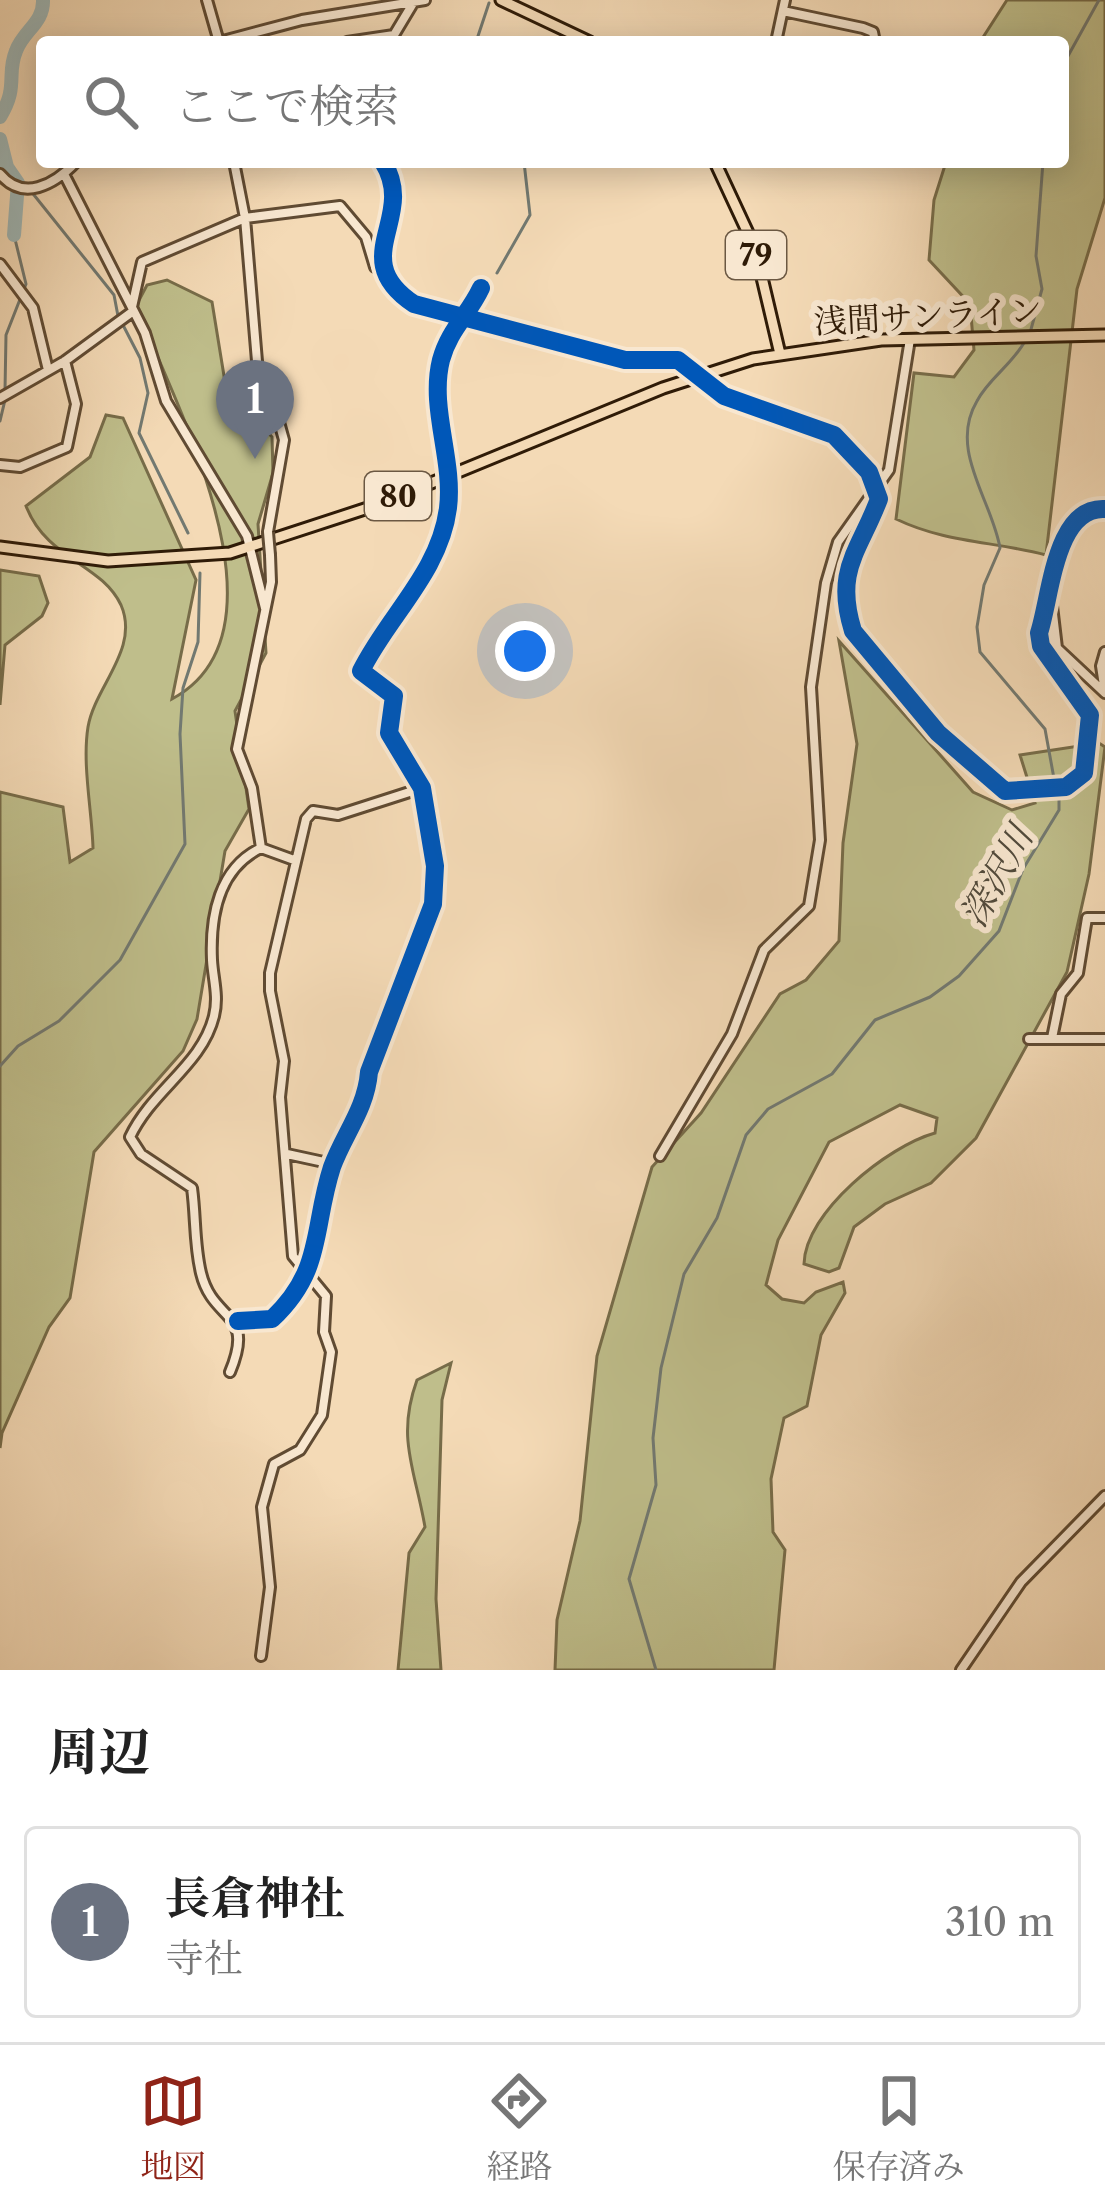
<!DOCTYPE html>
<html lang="ja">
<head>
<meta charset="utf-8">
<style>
	body { margin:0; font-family:"Libre Caslon Text","Noto Serif JP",serif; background:#f6f6f6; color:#222 }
	.you { position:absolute; left:525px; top:651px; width:42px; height:42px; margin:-30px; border:9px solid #fff; border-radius:50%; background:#1a73e8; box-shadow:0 0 0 18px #1a73e833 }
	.badge { display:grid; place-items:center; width:78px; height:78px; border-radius:50%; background:#8f2418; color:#fff; font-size:39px; font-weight:700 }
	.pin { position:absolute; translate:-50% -99px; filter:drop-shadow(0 3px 6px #0008) }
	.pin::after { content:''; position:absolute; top:63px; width:42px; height:36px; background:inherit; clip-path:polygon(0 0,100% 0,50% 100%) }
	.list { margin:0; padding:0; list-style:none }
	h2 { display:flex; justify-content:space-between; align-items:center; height:156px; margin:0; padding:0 48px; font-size:51px }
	h2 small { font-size:39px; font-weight:400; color:#767676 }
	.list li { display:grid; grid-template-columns:78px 1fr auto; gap:36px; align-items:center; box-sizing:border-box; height:192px; margin:0 24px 24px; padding:0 24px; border:3px solid #e0e0e0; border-radius:12px }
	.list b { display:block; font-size:45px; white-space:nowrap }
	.list p { margin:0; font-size:39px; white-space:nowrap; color:#767676 }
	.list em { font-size:39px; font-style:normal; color:#767676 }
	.icon { flex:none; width:66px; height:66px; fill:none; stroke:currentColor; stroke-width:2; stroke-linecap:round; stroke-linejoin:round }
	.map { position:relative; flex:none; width:1105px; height:1670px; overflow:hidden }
	.search { position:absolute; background:#fff; box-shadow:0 6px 30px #0003; left:36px; right:36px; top:36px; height:132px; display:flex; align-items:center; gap:30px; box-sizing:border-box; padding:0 42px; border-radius:12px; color:#767676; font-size:45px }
	.sheet { height:372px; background:#fff }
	nav { display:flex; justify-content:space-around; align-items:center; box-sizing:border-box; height:168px; border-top:3px solid #e0e0e0; background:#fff; font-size:33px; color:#767676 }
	nav a { display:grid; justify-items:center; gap:6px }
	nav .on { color:#8f2418 }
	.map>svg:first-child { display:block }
	.green { fill:#bfbe8b; stroke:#776c49; stroke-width:3 }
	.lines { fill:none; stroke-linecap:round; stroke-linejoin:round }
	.stream { stroke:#727971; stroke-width:3 }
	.river { stroke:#9fb8b8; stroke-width:14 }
	.minor-casing { stroke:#604b33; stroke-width:14 }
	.major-casing { stroke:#2f1b07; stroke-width:15 }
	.minor { stroke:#f8e7d0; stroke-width:8 }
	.major { stroke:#f4dab6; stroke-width:9 }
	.minor-bridge-casing { stroke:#604b33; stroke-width:14; stroke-linecap:butt }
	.minor-bridge { stroke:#f8e7d0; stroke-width:8 }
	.cycleway-casing { stroke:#f8e7d0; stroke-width:26 }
	.cycleway { stroke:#0057b8; stroke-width:18 }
	.labels { text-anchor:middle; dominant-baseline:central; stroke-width:12; stroke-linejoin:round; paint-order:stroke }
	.shield { fill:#f8e7d0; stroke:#6b5843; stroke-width:3 }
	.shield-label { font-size:30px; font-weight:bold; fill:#2f1b07 }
	.street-label { font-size:33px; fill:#2f1b07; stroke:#f8e7d0 }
	.water-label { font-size:36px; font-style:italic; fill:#514a3c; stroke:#f8e7d0 }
</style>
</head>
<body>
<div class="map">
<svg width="1105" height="1670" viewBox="0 0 1105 1670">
	<rect width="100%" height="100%" fill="#f4dab6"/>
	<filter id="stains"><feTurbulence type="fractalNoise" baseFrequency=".00167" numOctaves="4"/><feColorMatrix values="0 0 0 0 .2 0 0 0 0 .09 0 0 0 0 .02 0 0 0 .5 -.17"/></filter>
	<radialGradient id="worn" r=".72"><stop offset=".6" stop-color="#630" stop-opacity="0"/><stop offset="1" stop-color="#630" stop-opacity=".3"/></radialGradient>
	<path class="green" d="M1007 0H1105V198L1077 289 1046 555C993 541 946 543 896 519L914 373 954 377 974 350 970 304 929 260 934 200 946 162H1063V42H980Z
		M167 280 212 302 225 382 272 437 273 473 258 524 266 653 235 711 249 809 225 851 197 1019 183 1051 94 1152 70 1298 49 1327 2 1433 0 1448V792L63 807 70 862 93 848C92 811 82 764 88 727 95 686 140 649 121 605 101 563 47 560 26 506L90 457 106 415 123 418 196 580 172 699C299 631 173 400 136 306L147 285Z
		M0 570 39 576 48 603 42 616 5 645 0 705Z
		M839 641 973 792 1012 810 1035 803 1020 755 1099 743 1105 747 1089 874 1067 972 976 1138 931 1183 885 1204 854 1227 839 1268 829 1272 804 1264C805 1212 888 1146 935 1133L937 1118 900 1105 829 1142 778 1240 766 1285 782 1299 804 1303 816 1292 843 1282 845 1293 821 1335 807 1406 784 1418 771 1479 773 1532 785 1550 774 1670H555L557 1620 580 1521 597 1356 652 1167 701 1113 780 994 806 980 839 941 843 843 857 744Z
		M451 1363 442 1400 436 1599 441 1670H398L409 1553 425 1527C415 1469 396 1438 417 1380Z"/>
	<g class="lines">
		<path class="stream" d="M476 42 489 3
			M1063 65 1099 0
			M30 190 114 295 118 316
			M497 273 530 215 524 162
			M123 325 140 358 148 393 139 433 188 533
			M1030 333 1042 289 1036 256 1043 162
			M1025 341C1012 365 989 378 977 401 948 450 992 500 1000 548L984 585 977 627 980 652 1045 729 1055 784
			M5 390 6 335 26 284 14 235
			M0 421 5 400
			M0 1066 18 1046 59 1021 120 960 185 844 180 734 183 688 198 642 200 573
			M656 1670 629 1579 656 1485 653 1438 661 1368 684 1274 717 1218 746 1135 768 1109 832 1074 875 1020 930 997 959 976 999 931 1023 869 1059 810V792"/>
		<path class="river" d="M0 117C19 86 6 75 16 51 23 31 44 23 43 0
			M0 139 7 167 18 183 14 235"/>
		<defs>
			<path id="minor" d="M207 0 219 42
				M783 11 863 28 873 32 875 42
				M219 42 302 20 425 0
				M347 42 394 35 412 5
				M776 42 785 0
				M234 162 245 218 260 397 279 422 284 440 268 532
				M383 162C418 218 345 258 414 304L625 360H678L724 396 834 435 869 472 879 499C859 552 834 570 853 631L938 733 1005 791 1066 787 1084 773 1090 715 1041 646 1039 633C1051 596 1055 506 1105 509
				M0 174C23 202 54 185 76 162
				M64 174 145 333 166 401 247 536 265 608
				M0 264 33 308 48 370
				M132 307 142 262 245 218 340 206 366 237 375 267 381 268
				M0 398 65 361 132 312
				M0 465 20 467 67 447 76 404 65 361
				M1051 597 1057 648 1105 693
				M1105 692 1101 666 1105 652
				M261 848 252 788 237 749 271 582 270 555
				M1052 1038 1061 994 1078 973 1087 918H1105
				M1029 1039H1105
				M287 1154 333 1164
				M660 1156 732 1034 764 950 809 906 820 840 811 687 826 583 838 542 889 470 910 339
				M238 1321 272 1319C324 1270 312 1229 332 1167 344 1134 366 1109 369 1072L433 904 435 866 422 788 389 733 394 696 361 671C388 616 440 572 448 508 454 459 429 408 441 360 449 330 469 314 481 288
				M230 1372C256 1310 213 1323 201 1273 194 1244 196 1217 192 1188L141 1154 130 1137C152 1090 202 1065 214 1016 219 996 213 979 212 960 210 916 219 868 261 848L294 860
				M261 1656 270 1587 262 1507 274 1464 300 1450 322 1415 331 1352 324 1332 326 1296 293 1256 280 1097 284 1061 270 991V973L306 819 313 811 338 815 422 788
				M961 1670 1021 1582 1105 1496"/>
			<path id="major" d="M501 0 590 42
				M715 162 755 248 780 354
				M0 547 108 561 230 553 380 504 663 388 753 359 881 340 1105 335"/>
		</defs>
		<use href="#minor" class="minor-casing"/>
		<use href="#major" class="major-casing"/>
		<use href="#minor" class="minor"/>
		<use href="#major" class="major"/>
		<defs>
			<path id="minor-bridge" d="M268 532 270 555"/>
		</defs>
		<use href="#minor-bridge" class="minor-bridge-casing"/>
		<use href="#minor-bridge" class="minor-bridge"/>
		<defs>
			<path id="cycleway" d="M383 162C418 218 345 258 414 304L625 360H678L724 396 834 435 869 472 879 499C859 552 834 570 853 631L938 733 1005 791 1066 787 1084 773 1090 715 1041 646 1039 633C1051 596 1055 506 1105 509
				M238 1321 272 1319C324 1270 312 1229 332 1167 344 1134 366 1109 369 1072L433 904 435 866 422 788 389 733 394 696 361 671C388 616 440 572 448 508 454 459 429 408 441 360 449 330 469 314 481 288"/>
		</defs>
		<use href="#cycleway" class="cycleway-casing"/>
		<use href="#cycleway" class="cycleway"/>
	</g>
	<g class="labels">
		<g class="shield">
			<rect x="726" y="231" width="60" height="48" rx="9"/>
			<rect x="365" y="472" width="66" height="48" rx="9"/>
		</g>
		<g class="shield-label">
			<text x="756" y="255">79</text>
			<text x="398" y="496">80</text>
		</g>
		<g class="street-label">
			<text transform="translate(928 316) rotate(-3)">浅間サンライン</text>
		</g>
		<g class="water-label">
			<text transform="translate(996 876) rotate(-61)">深沢川</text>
		</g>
	</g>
	<rect width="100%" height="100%" filter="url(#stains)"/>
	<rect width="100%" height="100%" fill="url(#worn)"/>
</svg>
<div class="you"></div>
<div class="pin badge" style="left:255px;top:459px;background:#6b7280">1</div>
<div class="search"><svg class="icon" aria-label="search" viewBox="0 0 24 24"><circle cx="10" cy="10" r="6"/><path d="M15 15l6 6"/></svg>ここで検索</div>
</div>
<section class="sheet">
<h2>周辺<small></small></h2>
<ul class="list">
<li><span class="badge" style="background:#6b7280">1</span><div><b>長倉神社</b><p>寺社</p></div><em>310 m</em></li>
</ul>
</section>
<nav>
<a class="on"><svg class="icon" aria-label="map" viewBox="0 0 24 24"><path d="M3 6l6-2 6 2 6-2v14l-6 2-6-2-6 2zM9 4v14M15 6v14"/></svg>地図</a>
<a><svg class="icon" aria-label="directions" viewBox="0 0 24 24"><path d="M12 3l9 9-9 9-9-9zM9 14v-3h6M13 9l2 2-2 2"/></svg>経路</a>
<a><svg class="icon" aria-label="saved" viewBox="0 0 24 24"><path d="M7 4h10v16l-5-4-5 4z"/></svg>保存済み</a>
</nav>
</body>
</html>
